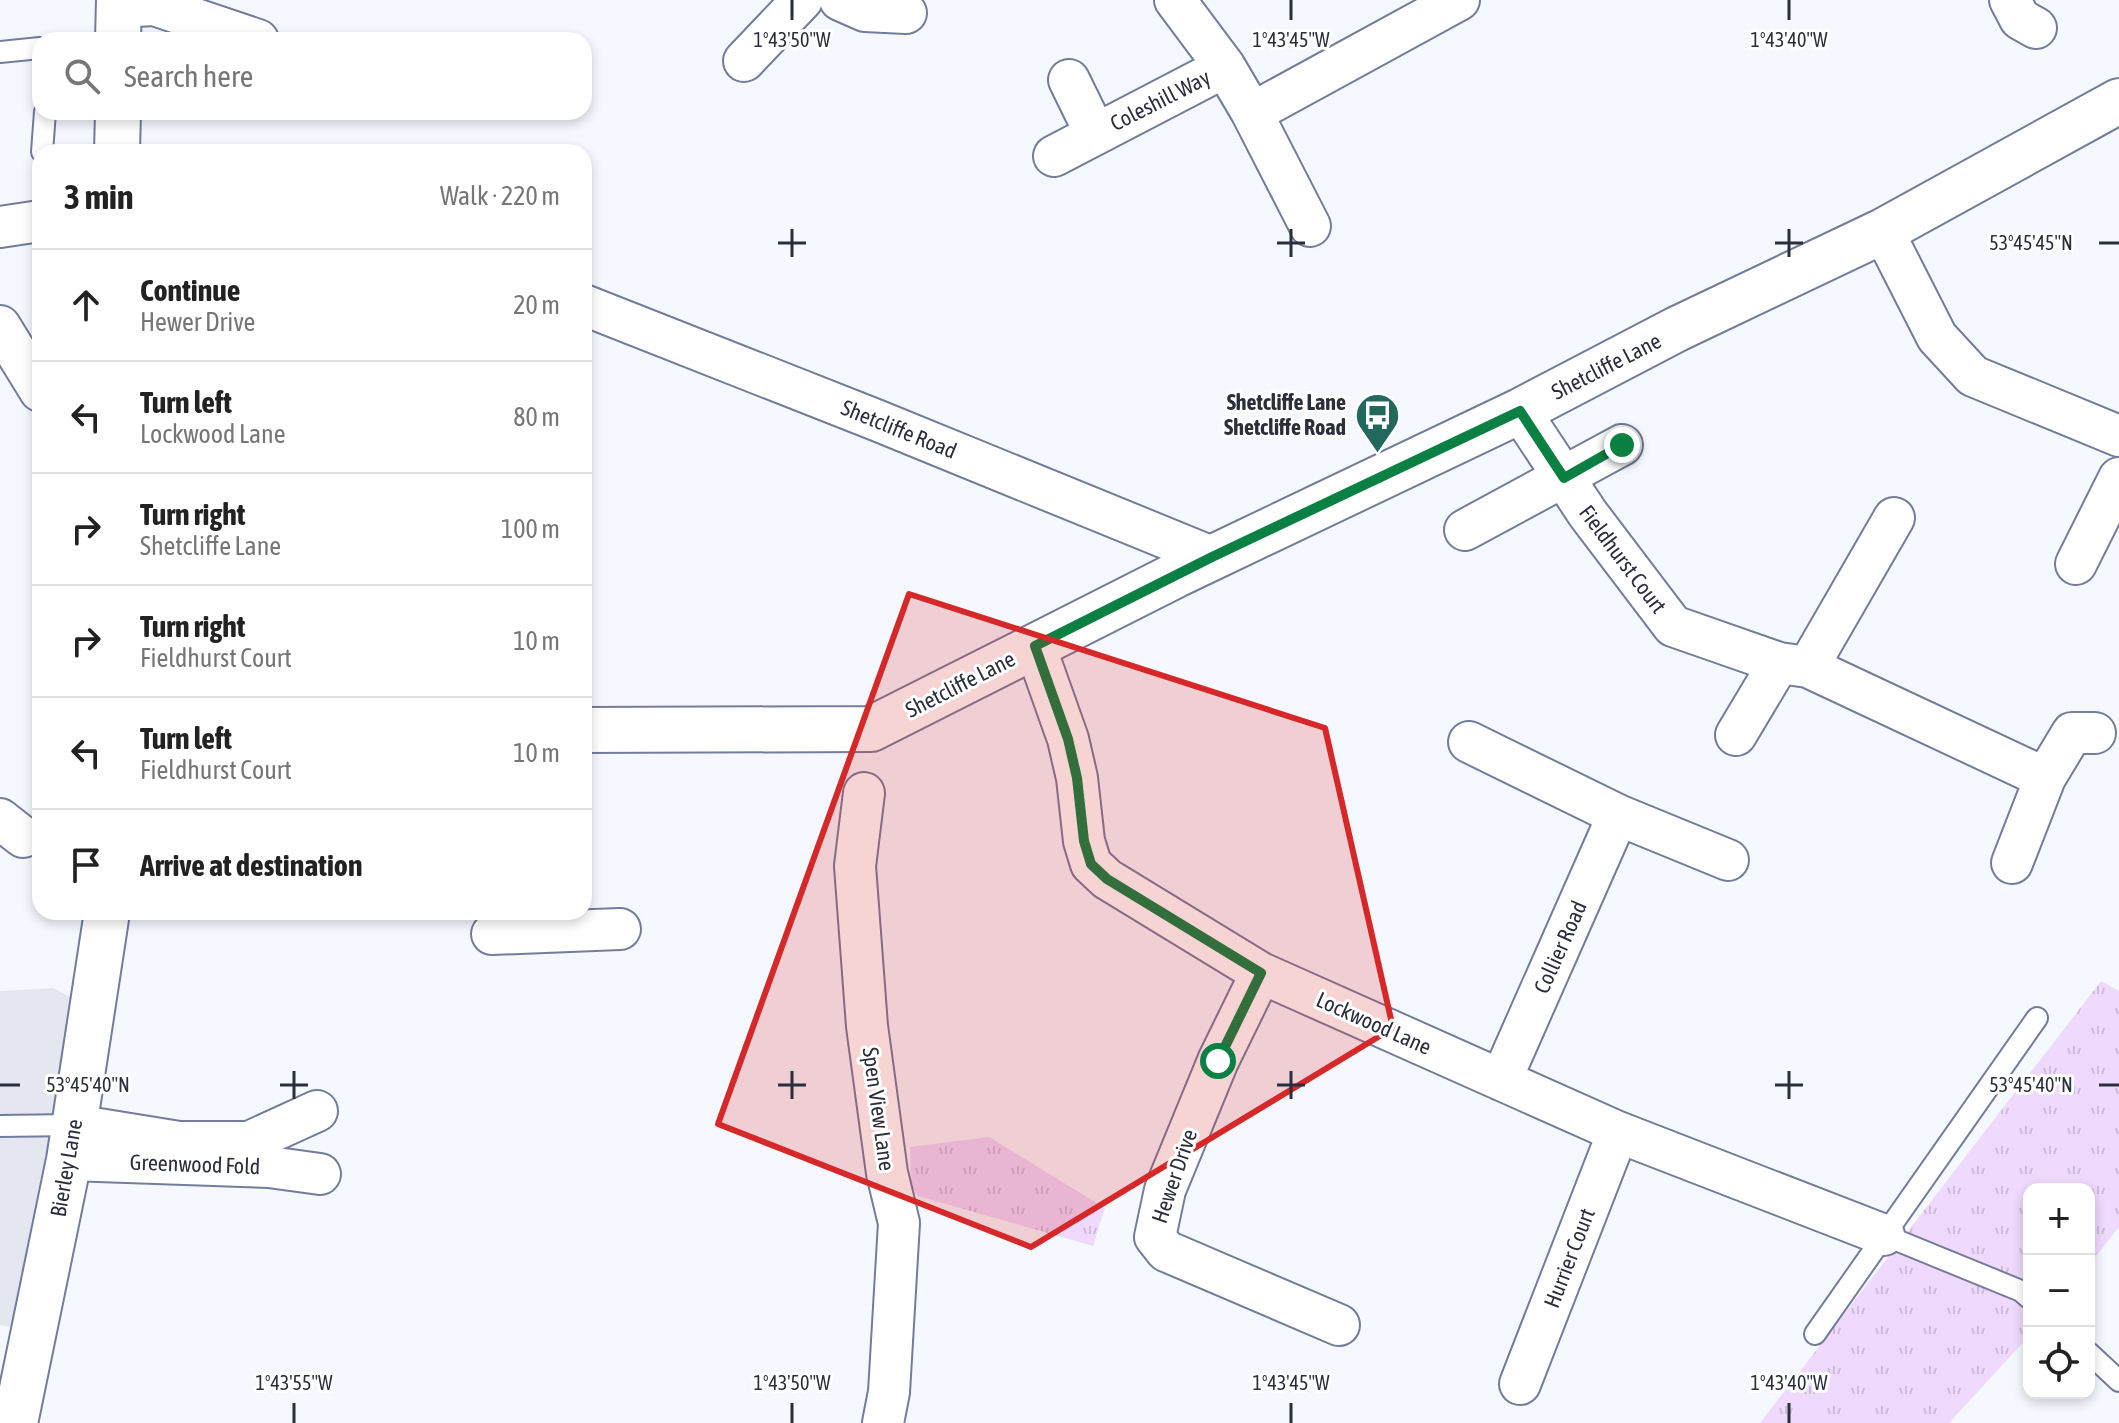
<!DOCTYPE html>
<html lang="en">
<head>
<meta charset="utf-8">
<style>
	body { margin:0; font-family:"Asap Condensed",sans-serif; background:#f6f6f6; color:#222 }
	.controls { position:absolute; right:24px; bottom:24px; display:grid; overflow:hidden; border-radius:16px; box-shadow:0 4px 12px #0003 }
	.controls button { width:72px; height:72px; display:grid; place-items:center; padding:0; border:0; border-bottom:2px solid #e0e0e0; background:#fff; color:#222; font:40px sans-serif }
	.stop { position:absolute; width:24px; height:24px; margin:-18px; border:6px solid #0b8043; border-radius:50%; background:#fff }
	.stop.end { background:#0b8043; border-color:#fff; box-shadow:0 2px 8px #0008 }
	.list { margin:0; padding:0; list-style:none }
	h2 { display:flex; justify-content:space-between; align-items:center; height:104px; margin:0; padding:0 32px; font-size:34px }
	h2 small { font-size:26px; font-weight:400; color:#767676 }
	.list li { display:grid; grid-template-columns:52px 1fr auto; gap:24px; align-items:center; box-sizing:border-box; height:112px; padding:0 32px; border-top:2px solid #e0e0e0 }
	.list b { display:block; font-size:30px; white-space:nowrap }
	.list p { margin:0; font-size:26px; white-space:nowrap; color:#767676 }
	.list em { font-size:26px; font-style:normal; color:#767676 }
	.icon { flex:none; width:44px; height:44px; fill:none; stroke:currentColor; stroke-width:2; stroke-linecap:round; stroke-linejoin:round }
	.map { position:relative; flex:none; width:2119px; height:1423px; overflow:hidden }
	.search { position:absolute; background:#fff; box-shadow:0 4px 12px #0003; left:32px; top:32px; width:560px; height:88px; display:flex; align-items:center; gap:20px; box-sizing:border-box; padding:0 28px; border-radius:24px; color:#767676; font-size:30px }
	.panel { position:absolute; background:#fff; box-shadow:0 4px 12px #0003; left:32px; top:144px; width:560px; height:776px; border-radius:24px }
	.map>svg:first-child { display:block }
	.built { fill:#e4e6f0 }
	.grass { fill:url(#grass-tufts) }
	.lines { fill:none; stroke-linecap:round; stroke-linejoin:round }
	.service-casing { stroke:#747c9b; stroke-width:24 }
	.minor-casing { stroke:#747c9b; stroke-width:44 }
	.tertiary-casing { stroke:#747c9b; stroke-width:48 }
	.service { stroke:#fff; stroke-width:20 }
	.minor { stroke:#fff; stroke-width:40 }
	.tertiary { stroke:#fff; stroke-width:44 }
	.route { stroke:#0b8043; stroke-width:10 }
	.marked { fill:#d62828; fill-opacity:0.2; stroke:#d62828; stroke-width:6; stroke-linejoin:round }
	.ticks { fill:none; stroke:#2b2f3c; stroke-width:3 }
	.labels { text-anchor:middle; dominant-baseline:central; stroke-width:6; stroke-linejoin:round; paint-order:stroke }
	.street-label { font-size:22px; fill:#2b2f3c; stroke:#fff }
	.poi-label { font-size:22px; font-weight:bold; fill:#2b2f3c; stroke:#fff; text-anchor:end }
	.ticks-label { font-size:20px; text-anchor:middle; fill:#2b2f3c; stroke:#fff; stroke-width:6; stroke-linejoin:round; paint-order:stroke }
</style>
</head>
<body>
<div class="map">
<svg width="2119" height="1423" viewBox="0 0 2119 1423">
	<defs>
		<pattern id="grass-tufts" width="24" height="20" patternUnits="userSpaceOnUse" patternTransform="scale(2)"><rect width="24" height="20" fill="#efd9fd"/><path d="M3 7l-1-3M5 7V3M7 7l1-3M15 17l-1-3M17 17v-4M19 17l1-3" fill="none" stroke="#cdbbda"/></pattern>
	</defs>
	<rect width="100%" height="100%" fill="#f6f8ff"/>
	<path class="built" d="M53 988 92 1008 35 1333 0 1325V991Z"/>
	<path class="grass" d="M2101 981 2119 991V1227L2089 1265V1189H2029V1336L1949 1423H1760Z
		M989 1137 1105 1208 1093 1246 918 1196 911 1185 910 1147Z"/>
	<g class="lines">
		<defs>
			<path id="service" d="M0 52 40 48
				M42 152 45 112
				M0 1126 74 1125
				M1884 1235 2021 1291 2029 1298
				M1815 1334 2037 1018
				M2089 1353 2119 1381"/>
			<path id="minor" d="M840 0 865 11 906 13
				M1175 0 1225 67
				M2010 0 2020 19 2036 28
				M119 7 154 5 258 40
				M744 61 802 0
				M1069 80 1095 133
				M1252 113 1310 226
				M1054 156 1225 67 1252 113 1459 0
				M0 227 40 221
				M1883 231 1937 337 1973 376 2119 436
				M584 305 876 420 1212 557
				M0 326 40 391
				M1520 411 1588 514 1673 626 1779 663 1808 667 2045 778 2012 863
				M1465 530 1622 445
				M2076 564 2119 478
				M1035 646 1068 739 1077 778 1084 841 1091 864 1107 879 1261 973 1618 1132 1884 1235
				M1808 667 1894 518
				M1736 735 1779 663
				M1469 742 1618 815 1728 860
				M2045 778 2072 733H2095
				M864 793 855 866 867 1026 887 1173 899 1223 889 1392 883 1423
				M0 819 23 837
				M492 934 620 929
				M1261 973 1218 1061 1165 1190 1155 1237 1166 1251 1339 1325
				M1501 1080 1618 815
				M74 1125 179 1142H249L317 1111
				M69 1160 269 1167 320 1174
				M1520 1384 1618 1132"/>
			<path id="tertiary" d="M118 40 119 0
				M117 152 118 112
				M584 730 871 729 1176 575 1520 411 1677 329 1883 231 2119 101
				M15 1423 69 1160 107 912"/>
		</defs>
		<use href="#service" class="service-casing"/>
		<use href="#minor" class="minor-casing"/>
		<use href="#tertiary" class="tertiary-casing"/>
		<use href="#service" class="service"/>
		<use href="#minor" class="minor"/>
		<use href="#tertiary" class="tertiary"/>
	</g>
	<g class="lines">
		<path class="route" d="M1218 1061 1261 973 1107 879 1091 864 1084 841 1077 778 1068 739 1035 646 1212 557 1520 411 1564 478 1622 445"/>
	</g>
	<path class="marked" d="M909 594 1325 728 1393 1028 1031 1247 718 1124Z"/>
	<path class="ticks" d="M792 0V20M1291 0V20M1789 0V20M792 229V257M1291 229V257M1789 229V257M778 243H806M1277 243H1305M1775 243H1803M2099 243H2119M294 1071V1099M792 1071V1099M1291 1071V1099M1789 1071V1099M0 1085H20M280 1085H308M778 1085H806M1277 1085H1305M1775 1085H1803M2099 1085H2119M294 1403V1423M792 1403V1423M1291 1403V1423M1789 1403V1423"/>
	<defs>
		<symbol id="bus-pin" viewBox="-11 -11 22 30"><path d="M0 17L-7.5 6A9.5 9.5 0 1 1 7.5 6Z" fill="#22685c" stroke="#fff"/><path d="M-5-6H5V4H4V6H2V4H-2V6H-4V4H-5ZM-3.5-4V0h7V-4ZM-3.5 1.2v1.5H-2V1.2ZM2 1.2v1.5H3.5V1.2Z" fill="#fff"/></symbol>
	</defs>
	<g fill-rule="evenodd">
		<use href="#bus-pin" x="1352" y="390" width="51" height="69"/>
	</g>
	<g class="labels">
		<g class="street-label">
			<text transform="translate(1160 100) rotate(-27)">Coleshill Way</text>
			<text transform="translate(1606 366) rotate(-27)">Shetcliffe Lane</text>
			<text transform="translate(899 429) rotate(22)">Shetcliffe Road</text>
			<text transform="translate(1623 559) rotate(53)">Fieldhurst Court</text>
			<text transform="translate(960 684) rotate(-27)">Shetcliffe Lane</text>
			<text transform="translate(1560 947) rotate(-66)">Collier Road</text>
			<text transform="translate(1374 1023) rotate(24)">Lockwood Lane</text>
			<text transform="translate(879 1109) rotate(82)">Spen View Lane</text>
			<text transform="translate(195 1164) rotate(2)">Greenwood Fold</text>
			<text transform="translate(66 1168) rotate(-80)">Bierley Lane</text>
			<text transform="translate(1174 1176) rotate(-71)">Hewer Drive</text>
			<text transform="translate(1569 1258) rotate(-69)">Hurrier Court</text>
		</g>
		<g class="poi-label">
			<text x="1346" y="402">Shetcliffe Lane<tspan x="1346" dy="25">Shetcliffe Road</tspan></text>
		</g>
	</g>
	<g class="ticks-label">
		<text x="792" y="47">1°43'50"W</text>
		<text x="1291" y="47">1°43'45"W</text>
		<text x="1789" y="47">1°43'40"W</text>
		<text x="2031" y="250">53°45'45"N</text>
		<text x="88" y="1092">53°45'40"N</text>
		<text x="2031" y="1092">53°45'40"N</text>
		<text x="294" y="1390">1°43'55"W</text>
		<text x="792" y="1390">1°43'50"W</text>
		<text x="1291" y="1390">1°43'45"W</text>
		<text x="1789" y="1390">1°43'40"W</text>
	</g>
</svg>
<div class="controls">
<button>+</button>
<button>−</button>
<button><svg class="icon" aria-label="locate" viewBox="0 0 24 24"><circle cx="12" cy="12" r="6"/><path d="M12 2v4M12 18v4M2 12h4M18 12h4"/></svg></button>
</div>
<div class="stop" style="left:1218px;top:1061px"></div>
<div class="stop end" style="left:1622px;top:445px"></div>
<div class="search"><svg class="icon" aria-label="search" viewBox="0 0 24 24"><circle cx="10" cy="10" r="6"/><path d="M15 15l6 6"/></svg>Search here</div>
<section class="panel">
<h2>3 min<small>Walk · 220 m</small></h2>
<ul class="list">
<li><svg class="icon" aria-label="ahead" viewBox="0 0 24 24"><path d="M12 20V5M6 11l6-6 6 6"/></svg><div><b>Continue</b><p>Hewer Drive</p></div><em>20 m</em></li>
<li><svg class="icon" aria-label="left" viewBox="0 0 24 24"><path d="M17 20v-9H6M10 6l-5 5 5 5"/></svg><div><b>Turn left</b><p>Lockwood Lane</p></div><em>80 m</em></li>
<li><svg class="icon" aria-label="right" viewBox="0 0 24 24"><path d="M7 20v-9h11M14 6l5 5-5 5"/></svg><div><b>Turn right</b><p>Shetcliffe Lane</p></div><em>100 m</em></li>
<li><svg class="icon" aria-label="right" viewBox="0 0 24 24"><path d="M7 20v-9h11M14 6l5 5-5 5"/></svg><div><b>Turn right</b><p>Fieldhurst Court</p></div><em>10 m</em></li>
<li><svg class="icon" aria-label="left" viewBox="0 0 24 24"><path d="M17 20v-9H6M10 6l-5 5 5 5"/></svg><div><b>Turn left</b><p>Fieldhurst Court</p></div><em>10 m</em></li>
<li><svg class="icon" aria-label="arrive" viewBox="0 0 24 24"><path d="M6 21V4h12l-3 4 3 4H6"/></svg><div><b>Arrive at destination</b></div></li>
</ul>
</section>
</div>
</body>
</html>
